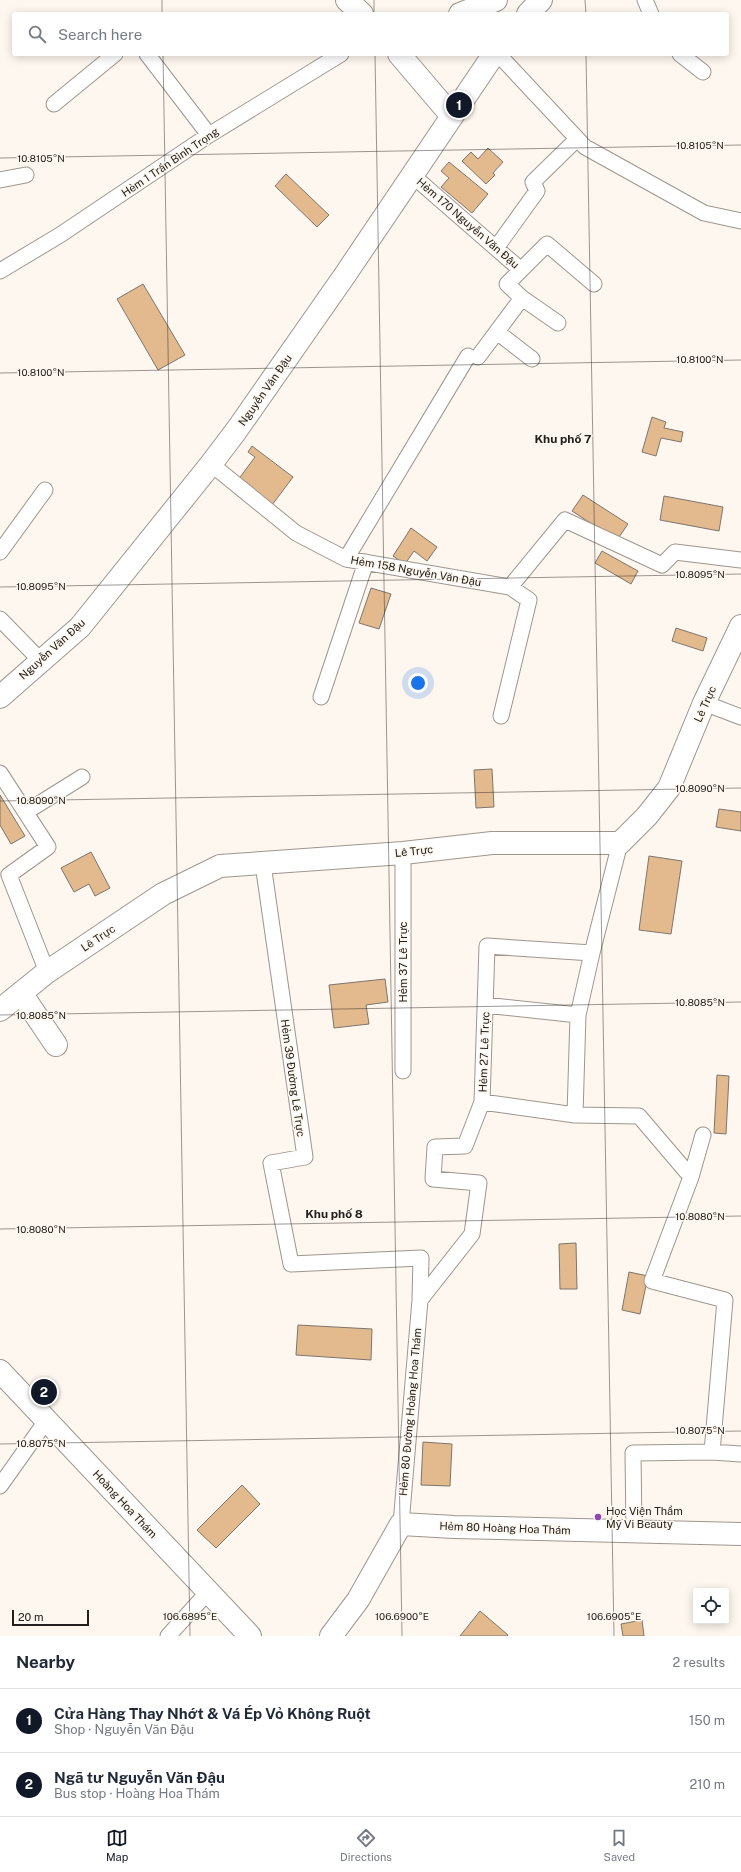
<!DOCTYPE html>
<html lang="en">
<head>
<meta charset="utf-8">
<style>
	body { margin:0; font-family:"Public Sans",sans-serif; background:#f2f2f3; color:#1f2937 }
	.controls { position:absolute; right:12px; bottom:12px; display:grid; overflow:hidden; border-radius:4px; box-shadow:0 2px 10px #0003 }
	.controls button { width:36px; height:36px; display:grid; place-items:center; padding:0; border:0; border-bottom:1px solid #e0e1e3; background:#fff; color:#1f2937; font:20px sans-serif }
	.scale { position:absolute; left:12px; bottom:10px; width:77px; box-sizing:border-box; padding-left:4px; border:2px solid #23201c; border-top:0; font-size:11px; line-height:14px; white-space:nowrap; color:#23201c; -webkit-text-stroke:3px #fef7ef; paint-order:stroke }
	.you { position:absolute; left:418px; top:683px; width:14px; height:14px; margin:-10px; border:3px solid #fff; border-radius:50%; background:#1a73e8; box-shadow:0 0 0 6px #1a73e833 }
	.badge { display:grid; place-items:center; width:26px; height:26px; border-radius:50%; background:#111827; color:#fff; font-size:13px; font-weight:700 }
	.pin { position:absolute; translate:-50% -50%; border:2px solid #fff; box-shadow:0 1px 4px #0006 }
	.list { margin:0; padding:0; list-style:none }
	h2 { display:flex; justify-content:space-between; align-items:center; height:52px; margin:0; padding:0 16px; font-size:17px }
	h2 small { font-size:13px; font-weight:400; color:#747a83 }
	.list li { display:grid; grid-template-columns:26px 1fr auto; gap:12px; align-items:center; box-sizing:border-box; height:64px; padding:0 16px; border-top:1px solid #e0e1e3 }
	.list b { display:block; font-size:15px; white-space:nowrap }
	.list p { margin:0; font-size:13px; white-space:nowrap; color:#747a83 }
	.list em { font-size:13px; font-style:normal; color:#747a83 }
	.icon { flex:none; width:22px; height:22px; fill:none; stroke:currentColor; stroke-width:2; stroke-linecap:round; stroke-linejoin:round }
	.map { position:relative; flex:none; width:741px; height:1636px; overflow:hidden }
	.search { position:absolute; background:#fff; box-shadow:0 2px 10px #0003; left:12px; right:12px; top:12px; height:44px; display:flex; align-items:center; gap:10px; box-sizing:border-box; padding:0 14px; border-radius:4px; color:#747a83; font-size:15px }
	.sheet { height:180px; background:#fff }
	nav { display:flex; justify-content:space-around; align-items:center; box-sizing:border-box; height:56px; border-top:1px solid #e0e1e3; background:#fff; font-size:11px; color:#747a83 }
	nav a { display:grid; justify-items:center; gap:2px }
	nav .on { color:#111827 }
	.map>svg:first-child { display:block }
	.building { fill:#e3ba8e; stroke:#7d756d }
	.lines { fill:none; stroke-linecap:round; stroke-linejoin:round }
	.service-casing { stroke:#9e968d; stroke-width:17 }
	.minor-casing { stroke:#9e968d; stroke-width:24 }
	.tertiary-casing { stroke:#9e968d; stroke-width:24 }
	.service { stroke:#fff; stroke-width:15 }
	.minor { stroke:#fff; stroke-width:22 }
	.tertiary { stroke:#fff; stroke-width:22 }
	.ticks { fill:none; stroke:#23201c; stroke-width:1; stroke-opacity:0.45 }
	.poi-dot { fill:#9045b6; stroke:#fef7ef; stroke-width:1.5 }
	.labels { text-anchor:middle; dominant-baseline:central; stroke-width:3; stroke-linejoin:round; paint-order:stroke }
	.street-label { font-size:11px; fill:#23201c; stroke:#fef7ef }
	.poi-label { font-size:11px; fill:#23201c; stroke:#fef7ef; text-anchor:start }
	.neighbourhood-label { font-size:12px; font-weight:bold; fill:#23201c; stroke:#fef7ef }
	.ticks-label { font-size:10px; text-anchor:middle; fill:#23201c; stroke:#fef7ef; stroke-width:3; stroke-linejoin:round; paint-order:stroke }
</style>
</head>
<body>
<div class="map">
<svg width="741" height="1636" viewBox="0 0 741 1636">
	<rect width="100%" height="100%" fill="#fef7ef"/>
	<path class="building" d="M488 148 503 162 493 173 495 175 486 184 462 161 471 152 478 159Z
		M449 162 488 194 472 213 441 187 449 178 441 171Z
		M286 174 329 215 317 227 275 186Z
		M143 284 185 355 158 370 117 299Z
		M652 417 666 422 664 428 683 432 681 442 661 438 656 456 642 452Z
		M252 446 293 477 272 505 238 480 255 457 248 452Z
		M583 495 628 524 617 540 572 511Z
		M664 496 723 507 719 531 660 520Z
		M411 528 437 547 427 561 414 551 405 564 393 556Z
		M602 551 638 571 631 584 595 563Z
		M371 588 391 594 379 629 359 623Z
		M676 628 707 638 703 651 672 641Z
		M492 769 494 807 476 808 474 770Z
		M0 795 25 836 11 844 0 825Z
		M719 809 741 812V831L716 827Z
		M91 852 110 888 95 896 89 884 74 892 61 868Z
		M649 856 682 861 671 934 639 930Z
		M385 979 388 1002 366 1005 369 1024 334 1028 329 985Z
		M717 1075 729 1076 726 1134 714 1133Z
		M576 1243 577 1289H560L559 1244Z
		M629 1272 648 1276 640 1314 622 1310Z
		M298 1325 372 1329 371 1360 296 1355Z
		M423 1442 452 1444 450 1486 421 1485Z
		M242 1485 260 1504 216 1548 197 1530Z
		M480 1611 508 1635 507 1636H460Z
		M642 1620 644 1636H623L621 1624Z"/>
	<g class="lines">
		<defs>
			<path id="service" d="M645 0 651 14
				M147 54 209 135
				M498 54 585 147 704 213 741 221
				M680 54 703 72
				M54 104 115 54
				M412 175 521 270 547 244 594 284
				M0 180 26 175
				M496 248 537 191 533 182 577 139
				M0 271 60 235 209 135 341 54
				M522 298 558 323
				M497 332 532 359
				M478 357 522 298 507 284 521 270
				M211 464 296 533 346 559 510 587 529 600 501 716
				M0 552 45 490
				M346 559 468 356
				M510 587 565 520 662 565 675 552 741 560
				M0 619 41 661
				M321 697 366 562
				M704 703 741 717
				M0 773 48 847 9 875 47 972
				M26 812 82 777
				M403 853V1071
				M263 864 305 1157 271 1163 291 1264 421 1258 420 1300 401 1524
				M485 1005 578 1015
				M482 1102 575 1115 578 1015 592 953 620 843
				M575 1115 639 1116 691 1177
				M420 1300 472 1234 479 1183 433 1179 435 1147 465 1146 482 1102 487 946 592 953
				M712 1452 741 1454
				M0 1486 46 1421
				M634 1531 633 1453 712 1452 725 1300 652 1281 691 1177 703 1135
				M168 1636 208 1592"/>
			<path id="minor" d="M347 0 362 14
				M399 54 451 115
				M21 993 56 1045
				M0 1010 47 972 163 894 220 866 403 853 492 843H620L647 816 669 788 704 703 741 626
				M331 1636 358 1600 401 1524 454 1527 741 1534"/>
			<path id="tertiary" d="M460 14 496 0
				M528 14 541 0
				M0 697 80 627 211 464 236 431 345 275 494 54
				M0 1371 250 1636"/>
		</defs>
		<use href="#service" class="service-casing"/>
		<use href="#minor" class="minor-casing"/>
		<use href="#tertiary" class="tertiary-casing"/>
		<use href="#service" class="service"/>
		<use href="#minor" class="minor"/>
		<use href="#tertiary" class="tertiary"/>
	</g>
	<path class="ticks" d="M162 0V14M374 0V14M585 0 586 14M163 54 190 1636M375 54 402 1636M586 54 614 1636M0 158 741 145M0 373 741 360M0 587 741 574M0 801 741 788M0 1015 741 1002M0 1229 741 1216M0 1444 741 1431"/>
	<circle class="poi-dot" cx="598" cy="1517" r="4"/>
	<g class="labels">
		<g class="street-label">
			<text transform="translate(170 162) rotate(-34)">Hẻm 1 Trần Bình Trọng</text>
			<text transform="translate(468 223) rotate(41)">Hẻm 170 Nguyễn Văn Đậu</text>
			<text transform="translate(265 390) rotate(-55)">Nguyễn Văn Đậu</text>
			<text transform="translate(416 571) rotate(10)">Hẻm 158 Nguyễn Văn Đậu</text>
			<text transform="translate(52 649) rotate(-42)">Nguyễn Văn Đậu</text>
			<text transform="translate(705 704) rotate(-66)">Lê Trực</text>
			<text transform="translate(414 851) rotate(-6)">Lê Trực</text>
			<text transform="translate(98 938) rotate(-34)">Lê Trực</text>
			<text transform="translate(403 962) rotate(-90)">Hẻm 37 Lê Trực</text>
			<text transform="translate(484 1052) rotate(-88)">Hẻm 27 Lê Trực</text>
			<text transform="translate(293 1078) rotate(82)">Hẻm 39 Đường Lê Trực</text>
			<text transform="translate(410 1412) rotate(-85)">Hẻm 80 Đường Hoàng Hoa Thám</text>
			<text transform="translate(125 1504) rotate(47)">Hoàng Hoa Thám</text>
			<text transform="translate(505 1528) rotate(2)">Hẻm 80 Hoàng Hoa Thám</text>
		</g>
		<g class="poi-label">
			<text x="606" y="1511">Học Viện Thẩm<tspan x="606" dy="13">Mỹ Vi Beauty</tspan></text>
		</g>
		<g class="neighbourhood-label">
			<text x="563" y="439">Khu phố 7</text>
			<text x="334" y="1214">Khu phố 8</text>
		</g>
	</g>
	<g class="ticks-label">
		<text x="700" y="149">10.8105°N</text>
		<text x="41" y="162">10.8105°N</text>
		<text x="700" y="363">10.8100°N</text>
		<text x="41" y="376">10.8100°N</text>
		<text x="700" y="578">10.8095°N</text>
		<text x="41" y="590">10.8095°N</text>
		<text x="700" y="792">10.8090°N</text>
		<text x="41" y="804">10.8090°N</text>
		<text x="700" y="1006">10.8085°N</text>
		<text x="41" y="1019">10.8085°N</text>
		<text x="700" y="1220">10.8080°N</text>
		<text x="41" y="1233">10.8080°N</text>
		<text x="700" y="1434">10.8075°N</text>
		<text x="41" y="1447">10.8075°N</text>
		<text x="190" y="1620">106.6895°E</text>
		<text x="402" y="1620">106.6900°E</text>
		<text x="614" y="1620">106.6905°E</text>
	</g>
</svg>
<div class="controls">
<button><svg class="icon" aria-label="locate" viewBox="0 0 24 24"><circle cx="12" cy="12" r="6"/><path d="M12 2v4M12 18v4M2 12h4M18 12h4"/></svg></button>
</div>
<div class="scale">20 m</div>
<div class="you"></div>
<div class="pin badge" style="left:459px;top:105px">1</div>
<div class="pin badge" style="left:44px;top:1392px">2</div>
<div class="search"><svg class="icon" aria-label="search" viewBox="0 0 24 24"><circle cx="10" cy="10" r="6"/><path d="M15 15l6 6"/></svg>Search here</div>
</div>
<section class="sheet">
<h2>Nearby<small>2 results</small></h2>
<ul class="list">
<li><span class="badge">1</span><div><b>Cửa Hàng Thay Nhớt &amp; Vá Ép Vỏ Không Ruột</b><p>Shop · Nguyễn Văn Đậu</p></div><em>150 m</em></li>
<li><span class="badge">2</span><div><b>Ngã tư Nguyễn Văn Đậu</b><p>Bus stop · Hoàng Hoa Thám</p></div><em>210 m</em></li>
</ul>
</section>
<nav>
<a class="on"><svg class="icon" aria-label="map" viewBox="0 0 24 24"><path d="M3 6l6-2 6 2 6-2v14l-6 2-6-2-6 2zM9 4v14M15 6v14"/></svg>Map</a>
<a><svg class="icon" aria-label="directions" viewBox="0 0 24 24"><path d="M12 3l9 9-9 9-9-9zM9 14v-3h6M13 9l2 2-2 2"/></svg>Directions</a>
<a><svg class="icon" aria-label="saved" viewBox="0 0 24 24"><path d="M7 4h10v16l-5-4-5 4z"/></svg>Saved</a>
</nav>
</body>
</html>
